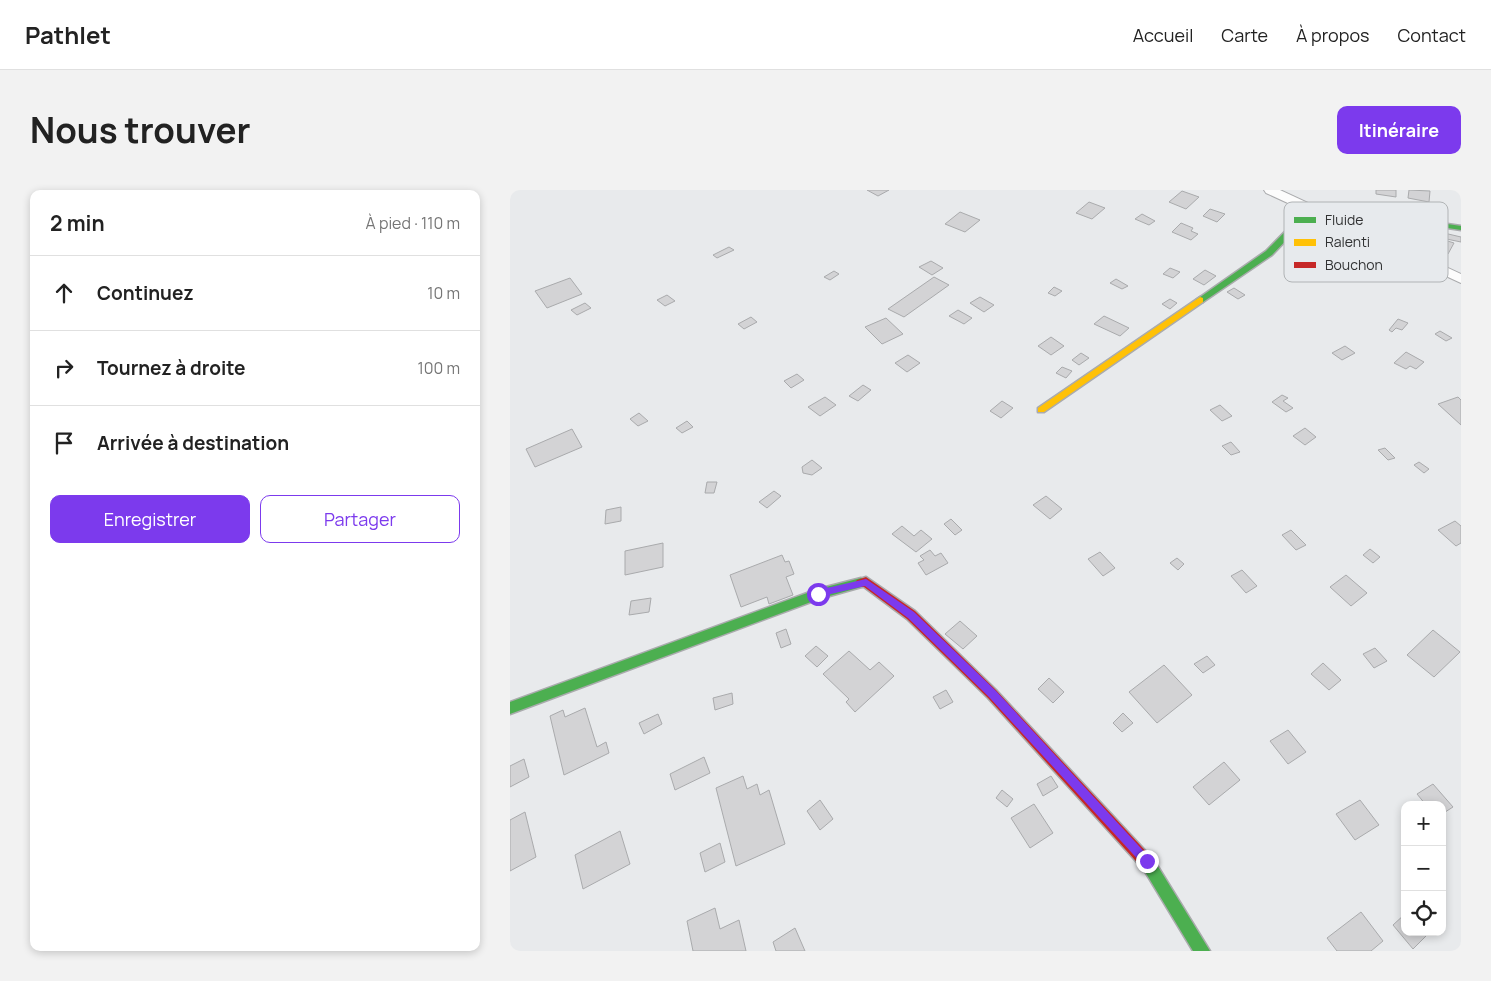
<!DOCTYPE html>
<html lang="fr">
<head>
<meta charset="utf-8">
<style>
	body { margin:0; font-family:Manrope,sans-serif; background:#f2f2f2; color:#222 }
	.controls { position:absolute; right:15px; bottom:15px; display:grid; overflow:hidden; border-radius:10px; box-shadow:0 2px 8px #0003 }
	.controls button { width:45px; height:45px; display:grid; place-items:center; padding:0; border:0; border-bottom:1px solid #e0e0e0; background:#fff; color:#222; font:25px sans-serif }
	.stop { position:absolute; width:15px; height:15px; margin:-11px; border:4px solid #7c3aed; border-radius:50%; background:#fff }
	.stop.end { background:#7c3aed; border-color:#fff; box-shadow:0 1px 5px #0008 }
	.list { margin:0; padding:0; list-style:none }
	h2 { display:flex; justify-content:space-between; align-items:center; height:65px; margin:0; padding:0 20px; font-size:21px }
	h2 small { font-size:16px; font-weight:400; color:#767676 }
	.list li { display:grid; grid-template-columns:32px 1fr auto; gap:15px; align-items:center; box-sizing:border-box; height:75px; padding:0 20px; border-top:1px solid #e0e0e0 }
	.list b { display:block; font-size:19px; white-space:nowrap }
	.list em { font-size:16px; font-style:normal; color:#767676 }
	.actions { display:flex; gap:10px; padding:15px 20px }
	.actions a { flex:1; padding:11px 0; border:1px solid #7c3aed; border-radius:10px; text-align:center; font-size:18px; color:#7c3aed }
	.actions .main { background:#7c3aed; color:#fff }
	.icon { flex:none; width:28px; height:28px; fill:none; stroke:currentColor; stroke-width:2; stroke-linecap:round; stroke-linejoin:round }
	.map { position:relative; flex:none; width:951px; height:761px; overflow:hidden; border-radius:10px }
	header { display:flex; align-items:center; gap:30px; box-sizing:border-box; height:70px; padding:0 25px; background:#fff; border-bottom:1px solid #e0e0e0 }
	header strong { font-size:24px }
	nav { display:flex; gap:28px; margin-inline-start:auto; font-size:18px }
	.intro { display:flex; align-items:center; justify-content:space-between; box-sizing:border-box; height:120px; padding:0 30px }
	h1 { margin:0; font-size:35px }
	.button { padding:12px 22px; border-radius:10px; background:#7c3aed; color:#fff; font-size:18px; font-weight:700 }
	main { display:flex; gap:30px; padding:0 30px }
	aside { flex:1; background:#fff; border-radius:10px; box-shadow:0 2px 8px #0003 }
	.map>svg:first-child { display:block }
	.building { fill:#d3d3d5; stroke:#a9aaac }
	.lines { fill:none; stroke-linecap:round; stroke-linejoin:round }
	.street-casing { stroke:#aaabad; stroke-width:2 }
	.fast-casing { stroke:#aaabad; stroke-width:3 }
	.slow-casing { stroke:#aaabad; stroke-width:3 }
	.jam-casing { stroke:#aaabad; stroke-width:3 }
	.street { fill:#fcfcfc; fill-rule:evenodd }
	.fast { fill:#4caf50; fill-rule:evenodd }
	.slow { fill:#ffc107; fill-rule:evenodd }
	.jam { fill:#c62828; fill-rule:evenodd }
	.route { fill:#7c3aed }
	.key { fill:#e7eaed; stroke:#b0b3b5; stroke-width:1 }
	.key-label { font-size:14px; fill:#313233 }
</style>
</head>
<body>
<header>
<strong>Pathlet</strong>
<nav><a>Accueil</a><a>Carte</a><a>À propos</a><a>Contact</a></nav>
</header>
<div class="intro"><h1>Nous trouver</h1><a class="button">Itinéraire</a></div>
<main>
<aside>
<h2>2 min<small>À pied · 110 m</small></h2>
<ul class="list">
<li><svg class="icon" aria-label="ahead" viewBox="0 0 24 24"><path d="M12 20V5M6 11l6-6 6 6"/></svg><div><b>Continuez</b></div><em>10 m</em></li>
<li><svg class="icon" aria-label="right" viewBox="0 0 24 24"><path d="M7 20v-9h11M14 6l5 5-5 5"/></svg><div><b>Tournez à droite</b></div><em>100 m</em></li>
<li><svg class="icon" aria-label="arrive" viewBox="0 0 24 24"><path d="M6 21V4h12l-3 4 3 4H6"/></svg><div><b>Arrivée à destination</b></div></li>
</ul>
<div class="actions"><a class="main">Enregistrer</a><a>Partager</a></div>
</aside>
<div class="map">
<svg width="951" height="761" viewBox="0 0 951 761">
	<rect width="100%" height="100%" fill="#e8eaec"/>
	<path class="building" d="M357 0H379L368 6Z
		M866 0H886V7L866 4Z
		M899 0 920 1 919 12 898 8Z
		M672 1 689 7 676 19 659 12Z
		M579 12 595 18 582 29 566 23Z
		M700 19 715 24 707 32 693 26Z
		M450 22 470 30 455 42 435 34Z
		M632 24 645 31 639 35 625 29Z
		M671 33 683 38 681 41 688 44 681 50 662 42Z
		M917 39 951 47V52L922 46 921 56 914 54Z
		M928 48 944 53 938 64 921 58Z
		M219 57 224 60 207 68 203 65Z
		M421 71 433 78 422 85 409 77Z
		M660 78 670 82 663 88 653 84Z
		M695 80 706 86 694 95 683 89Z
		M324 81 329 84 320 90 314 87Z
		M424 87 439 95 394 127 378 119Z
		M60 88 72 104 37 118 25 101Z
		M606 89 618 96 612 99 600 93Z
		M544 97 552 101 545 106 538 103Z
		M724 98 735 105 728 109 717 102Z
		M157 105 165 111 155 116 147 110Z
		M470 107 484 115 474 122 460 113Z
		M660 109 667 113 660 119 652 114Z
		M75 113 81 118 67 125 61 120Z
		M448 120 462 128 454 134 439 126Z
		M594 126 619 138 610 146 584 134Z
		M241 127 247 132 234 139 228 134Z
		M376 128 393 144 372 154 355 137Z
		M888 129 898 133 892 140 886 138 882 142 879 140Z
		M930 141 942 148 936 151 925 144Z
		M541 147 554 156 541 165 528 156Z
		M835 156 845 163 832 170 822 163Z
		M896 162 914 172 906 179 900 176 896 179 884 173Z
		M571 163 579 168 569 175 562 170Z
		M398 165 410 173 397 182 385 173Z
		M552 177 562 181 556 188 546 183Z
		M287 184 294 190 281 198 274 191Z
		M353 195 361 200 348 211 339 206Z
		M772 205 778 208 773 211 783 218 776 222 762 212Z
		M315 207 326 215 310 226 298 217Z
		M948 207 951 210V235L928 214Z
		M492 211 503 218 491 228 480 221Z
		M710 215 722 226 712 231 700 220Z
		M129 223 138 231 128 236 120 229Z
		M177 231 183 237 172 243 166 238Z
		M795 238 806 247 795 255 783 246Z
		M62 239 72 257 25 277 16 259Z
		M721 252 730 262 721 265 712 256Z
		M875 258 885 268 878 270 868 260Z
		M302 270 312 278 302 285 293 283 292 277Z
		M909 272 919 279 914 283 904 275Z
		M197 292H207L204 303H195Z
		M264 301 271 306 257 318 249 312Z
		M536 306 552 319 540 329 523 315Z
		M111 317V331L95 334 96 320Z
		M441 329 452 340 445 345 434 334Z
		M945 331 951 336V353L946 356 928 340Z
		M392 336 404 346 411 340 422 349 406 362 382 344Z
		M781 340 796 355 786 360 772 345Z
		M153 353V377L115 385V361Z
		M860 359 870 367 863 373 853 365Z
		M420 360 425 366 431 363 438 373 416 385 408 373 414 370 410 366Z
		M590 362 605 378 593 386 578 369Z
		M272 365 275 372 279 371 284 384 276 387 283 405 259 414 257 407 231 417 220 385Z
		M667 368 674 374 668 380 660 373Z
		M732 380 747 396 736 403 721 386Z
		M836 385 857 403 841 416 820 397Z
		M141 408 139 422 119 425 121 411Z
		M450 431 467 446 453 459 435 444Z
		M276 439 281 454 271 458 266 443Z
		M923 440 950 462 924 487 897 465Z
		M306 456 318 466 307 477 295 466Z
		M865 458 877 471 864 478 853 464Z
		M339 461 360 480 369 472 384 486 345 522 336 512 339 509 313 484Z
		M697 466 705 475 693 483 684 474Z
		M813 473 831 490 819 500 801 484Z
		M654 475 682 505 647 533 619 502Z
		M539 488 554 502 543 513 528 499Z
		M436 500 443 512 430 519 423 507Z
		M222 503 223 514 205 520 203 508Z
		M75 518 87 557 96 552 99 563 54 585 40 526 53 520 55 527Z
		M613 523 623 533 612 542 603 533Z
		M148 524 152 534 134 544 129 533Z
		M778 540 796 562 778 574 760 551Z
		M194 567 200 583 165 600 160 584Z
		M14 569 19 587 0 597V576Z
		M714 572 730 590 699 615 683 597Z
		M233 586 237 599 247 594 250 605 259 600 275 654 226 676 206 598Z
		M541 586 548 597 533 606 527 594Z
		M923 594 943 617 932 624V615H916L907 604Z
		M492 600 503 609 497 617 486 608Z
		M310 610 323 629 310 640 297 621Z
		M850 610 869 635 845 650 826 624Z
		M524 614 543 643 520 658 501 628Z
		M15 622 26 667 0 681V630Z
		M110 641 120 674 73 699 65 665Z
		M210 653 215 672 195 682 190 663Z
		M205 718 210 739 229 730 236 761H183L177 731Z
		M851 722 873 751 861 761H827L817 748Z
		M895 724V742L919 743 903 759 883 735Z
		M285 738 295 761H266L263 752Z"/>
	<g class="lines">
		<defs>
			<path id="street" d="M754 0H770L951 84V93L756 3Z"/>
			<path id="fast" d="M837 14 904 29 951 36V40L904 33 837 18 804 21 762 65 693 112H687L686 110 756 61 799 17Z
				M351 388 355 390 357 393 355 396 309 409 0 524V512L308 399Z
				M639 668 644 670 700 761H683L634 680 632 675 634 670Z"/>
			<path id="slow" d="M690 107 693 108V112L534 222H528V218Z"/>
			<path id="jam" d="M356 387 405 421 486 500 644 670 646 675 644 680 639 682 634 680 478 508 397 429 354 397 347 396 345 393 347 390Z"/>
		</defs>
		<use href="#street" class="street-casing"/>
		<use href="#fast" class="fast-casing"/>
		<use href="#slow" class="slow-casing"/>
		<use href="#jam" class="jam-casing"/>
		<use href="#street" class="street"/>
		<use href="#fast" class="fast"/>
		<use href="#slow" class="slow"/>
		<use href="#jam" class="jam"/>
	</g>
	<path class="route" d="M356 389 404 422 486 501 640 668 642 671 640 675 637 677 633 675 479 507 398 428 355 396 308 407 304 404 308 400Z"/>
	<rect x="774" y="12" width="164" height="80" rx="8" class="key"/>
	<rect x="784" y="27" width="22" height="6" fill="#4caf50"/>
	<rect x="784" y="49" width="22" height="7" fill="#ffc107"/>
	<rect x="784" y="72" width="22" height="6" fill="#c62828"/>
	<g class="key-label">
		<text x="815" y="35">Fluide</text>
		<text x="815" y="57">Ralenti</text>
		<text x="815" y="80">Bouchon</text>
	</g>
</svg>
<div class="controls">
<button>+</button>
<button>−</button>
<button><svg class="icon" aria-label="locate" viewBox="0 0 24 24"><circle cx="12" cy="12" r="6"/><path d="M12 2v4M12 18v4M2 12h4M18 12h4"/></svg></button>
</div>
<div class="stop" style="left:308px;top:404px"></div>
<div class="stop end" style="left:637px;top:671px"></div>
</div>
</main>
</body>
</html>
